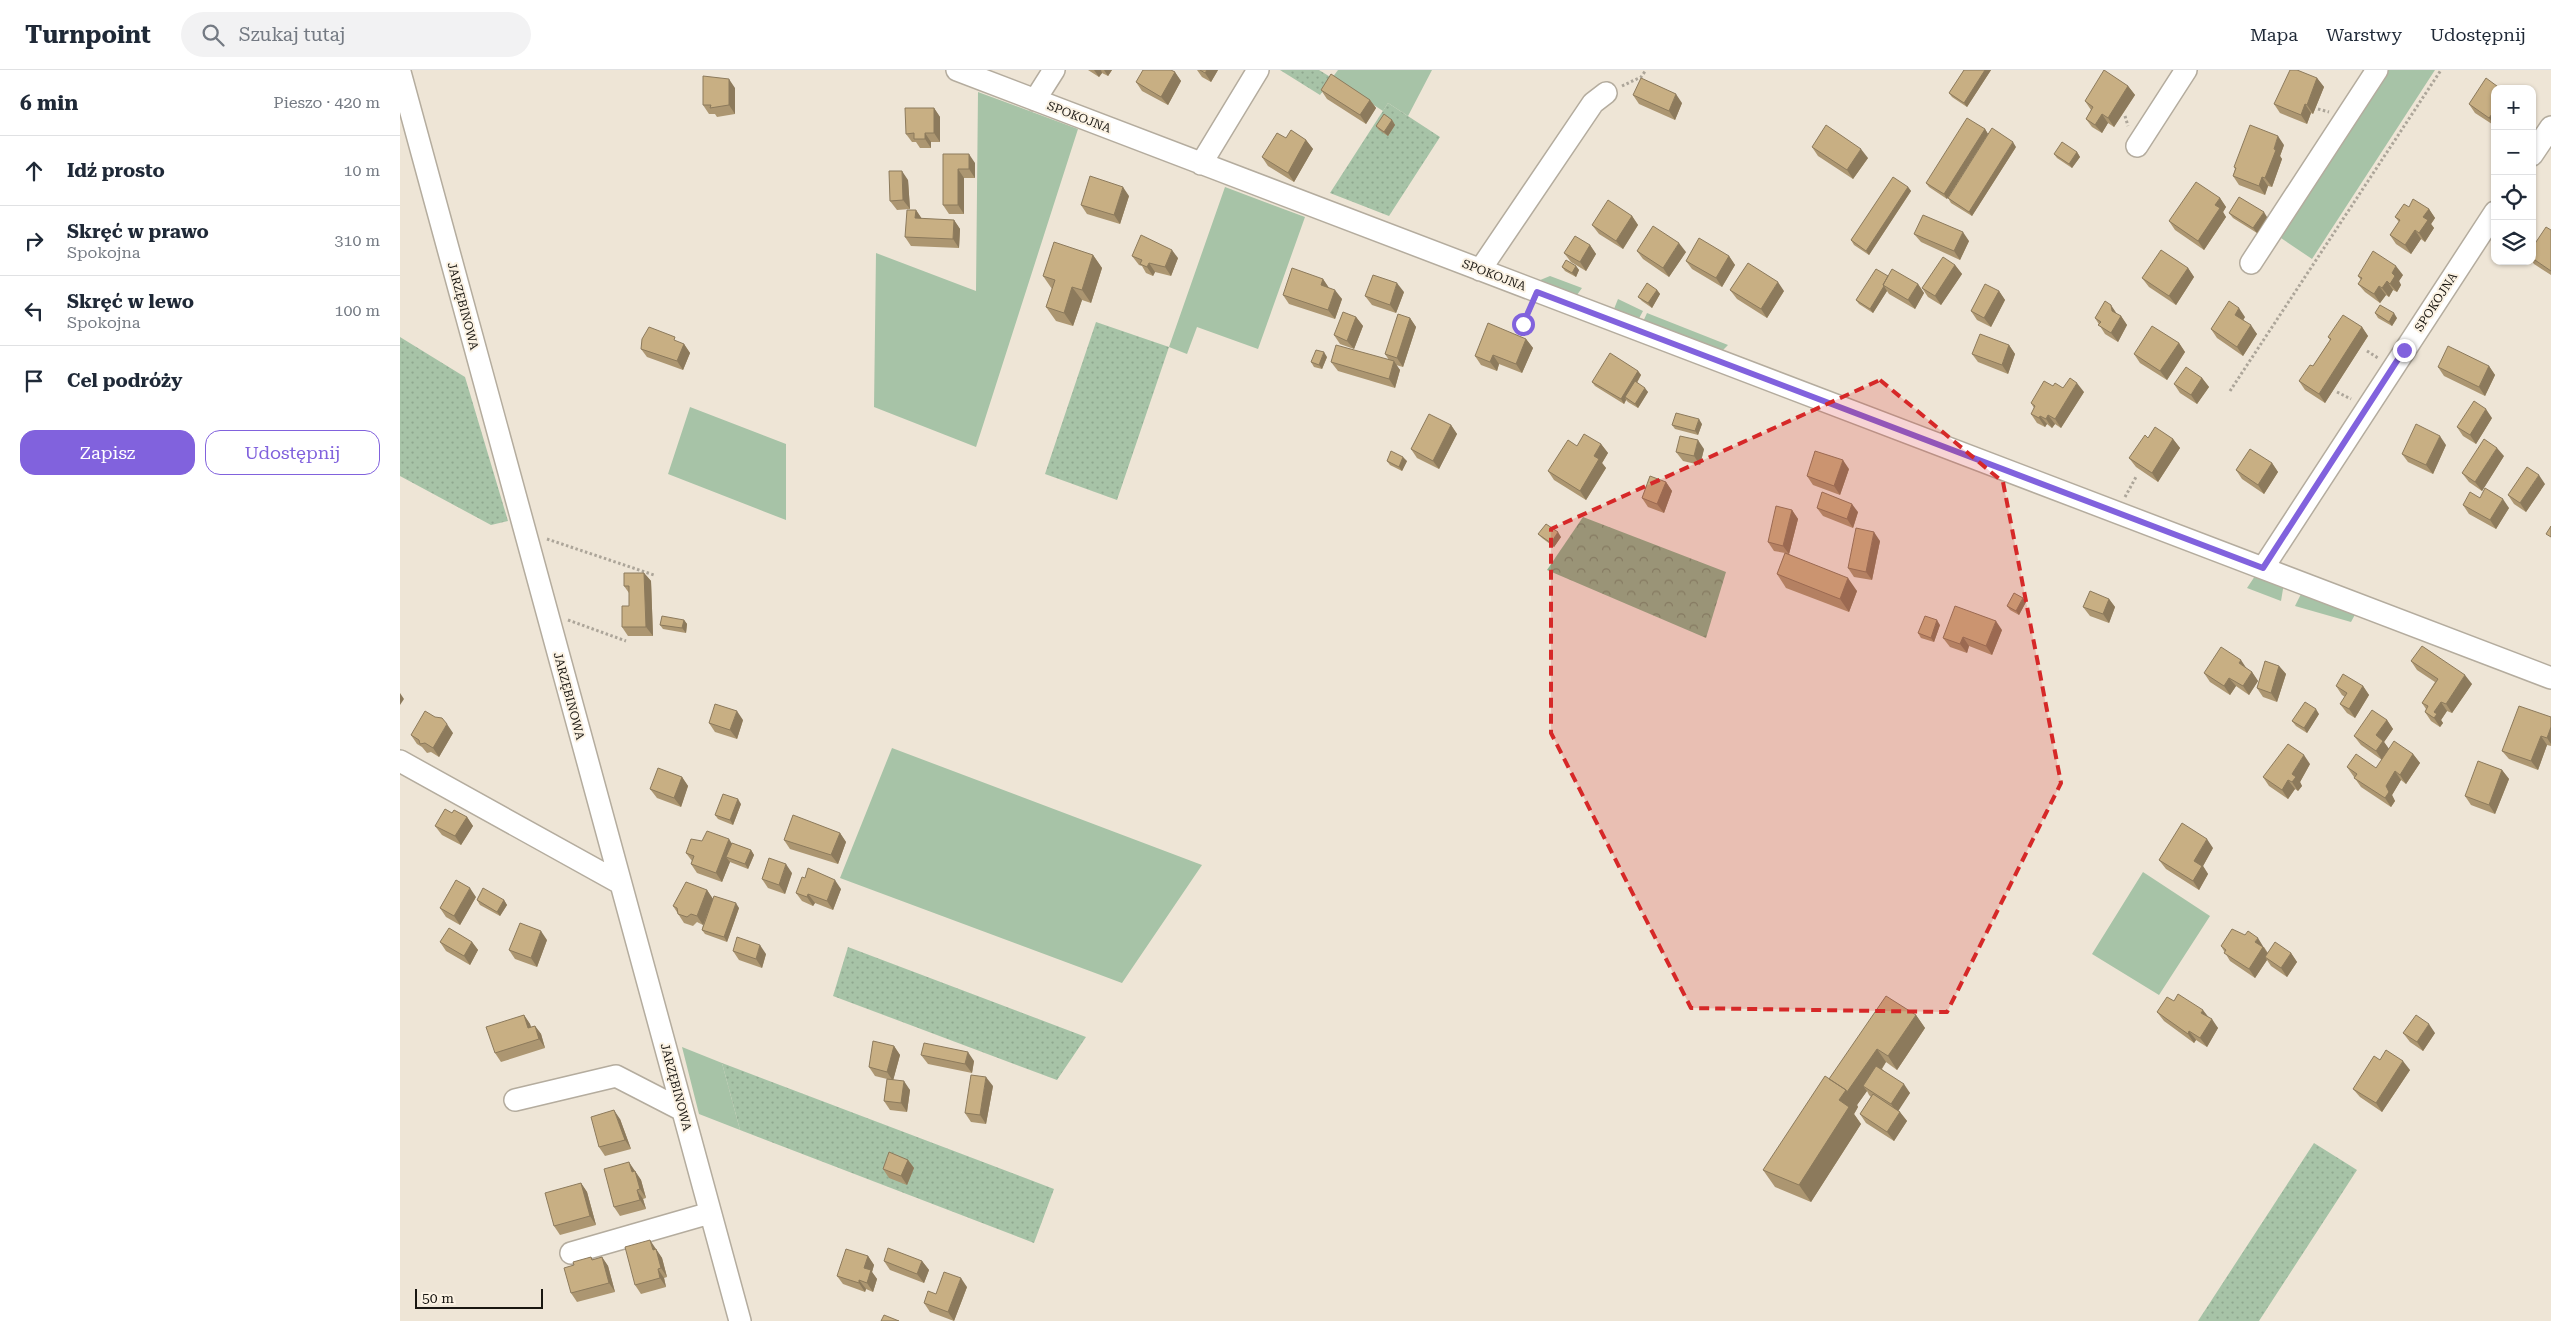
<!DOCTYPE html>
<html lang="pl">
<head>
<meta charset="utf-8">
<style>
	body { margin:0; font-family:"Roboto Serif",serif; background:#f2f2f3; color:#1f2937 }
	.controls { position:absolute; right:15px; top:15px; display:grid; overflow:hidden; border-radius:10px; box-shadow:0 1px 4px #0004 }
	.controls button { width:45px; height:45px; display:grid; place-items:center; padding:0; border:0; border-bottom:1px solid #e0e1e3; background:#fff; color:#1f2937; font:25px sans-serif }
	.scale { position:absolute; left:15px; bottom:12px; width:128px; box-sizing:border-box; padding-left:5px; border:2px solid #191611; border-top:0; font-size:14px; line-height:18px; white-space:nowrap; color:#191611; -webkit-text-stroke:4px #fbf2e3; paint-order:stroke }
	.stop { position:absolute; width:15px; height:15px; margin:-11px; border:4px solid #8162dd; border-radius:50%; background:#fff }
	.stop.end { background:#8162dd; border-color:#fff; box-shadow:0 1px 5px #0008 }
	.list { margin:0; padding:0; list-style:none }
	h2 { display:flex; justify-content:space-between; align-items:center; height:65px; margin:0; padding:0 20px; font-size:21px }
	h2 small { font-size:16px; font-weight:400; color:#747a83 }
	.list li { display:grid; grid-template-columns:32px 1fr auto; gap:15px; align-items:center; box-sizing:border-box; height:70px; padding:0 20px; border-top:1px solid #e0e1e3 }
	.list b { display:block; font-size:19px; white-space:nowrap }
	.list p { margin:0; font-size:16px; white-space:nowrap; color:#747a83 }
	.list em { font-size:16px; font-style:normal; color:#747a83 }
	.actions { display:flex; gap:10px; padding:15px 20px }
	.actions a { flex:1; padding:11px 0; border:1px solid #8162dd; border-radius:15px; text-align:center; font-size:18px; color:#8162dd }
	.actions .main { background:#8162dd; color:#fff }
	.icon { flex:none; width:28px; height:28px; fill:none; stroke:currentColor; stroke-width:2; stroke-linecap:round; stroke-linejoin:round }
	.map { position:relative; flex:none; width:2151px; height:1251px; overflow:hidden }
	header { display:flex; align-items:center; gap:30px; box-sizing:border-box; height:70px; padding:0 25px; background:#fff; border-bottom:1px solid #e0e1e3 }
	header strong { font-size:24px }
	nav { display:flex; gap:28px; margin-inline-start:auto; font-size:18px }
	.search { width:350px; height:45px; background:#f2f2f3; display:flex; align-items:center; gap:12px; box-sizing:border-box; padding:0 18px; border-radius:28px; color:#747a83; font-size:19px }
	main { display:flex }
	aside { flex:1; background:#fff }
	.map>svg:first-child { display:block }
	.green { fill:#a7c3a7 }
	.forest { fill:url(#forest-crowns) }
	.garden { fill:url(#garden-dots) }
	.lines { fill:none; stroke-linecap:round; stroke-linejoin:round }
	.minor-casing { stroke:#b4ac9e; stroke-width:24 }
	.path { stroke:#aca599; stroke-width:3; stroke-dasharray:2.5 2.5; stroke-linecap:butt }
	.minor { stroke:#fff; stroke-width:21 }
	.wall { fill:#ac9671 }
	.shaded-wall { fill:#8c7a5c }
	.building { fill:#c8af83; stroke:#8c7a5c }
	.route { stroke:#8162dd; stroke-width:6 }
	.marked { fill:#d62828; fill-opacity:0.2; stroke:#d62828; stroke-width:4; stroke-dasharray:10 6; stroke-linejoin:round }
	.labels { text-anchor:middle; dominant-baseline:central; stroke-width:4; stroke-linejoin:round; paint-order:stroke }
	.street-label { font-size:12px; fill:#191611; stroke:#fbf2e3 }
</style>
</head>
<body>
<header>
<strong>Turnpoint</strong>
<div class="search"><svg class="icon" aria-label="search" viewBox="0 0 24 24"><circle cx="10" cy="10" r="6"/><path d="M15 15l6 6"/></svg>Szukaj tutaj</div>
<nav><a>Mapa</a><a>Warstwy</a><a>Udostępnij</a></nav>
</header>
<main>
<aside>
<h2>6 min<small>Pieszo · 420 m</small></h2>
<ul class="list">
<li><svg class="icon" aria-label="ahead" viewBox="0 0 24 24"><path d="M12 20V5M6 11l6-6 6 6"/></svg><div><b>Idź prosto</b></div><em>10 m</em></li>
<li><svg class="icon" aria-label="right" viewBox="0 0 24 24"><path d="M7 20v-9h11M14 6l5 5-5 5"/></svg><div><b>Skręć w prawo</b><p>Spokojna</p></div><em>310 m</em></li>
<li><svg class="icon" aria-label="left" viewBox="0 0 24 24"><path d="M17 20v-9H6M10 6l-5 5 5 5"/></svg><div><b>Skręć w lewo</b><p>Spokojna</p></div><em>100 m</em></li>
<li><svg class="icon" aria-label="arrive" viewBox="0 0 24 24"><path d="M6 21V4h12l-3 4 3 4H6"/></svg><div><b>Cel podróży</b></div></li>
</ul>
<div class="actions"><a class="main">Zapisz</a><a>Udostępnij</a></div>
</aside>
<div class="map">
<svg width="2151" height="1251" viewBox="0 0 2151 1251">
	<defs>
		<pattern id="forest-crowns" width="20" height="18" patternUnits="userSpaceOnUse" patternTransform="scale(1.25)"><rect width="20" height="18" fill="#8bb08b"/><path d="M2 6a3 3 0 1 1 6 0M12 15a3 3 0 1 1 6 0" fill="none" stroke="#718e70"/></pattern>
		<pattern id="garden-dots" width="8" height="8" patternUnits="userSpaceOnUse" patternTransform="scale(1.25)"><rect width="8" height="8" fill="#a7c3a7"/><path d="M2 2h.1M6 6h.1" fill="none" stroke="#8fa78f" stroke-width="1.8" stroke-linecap="round"/></pattern>
	</defs>
	<rect width="100%" height="100%" fill="#eee5d6"/>
	<path class="green" d="M938 0H1032L1008 46 988 33 983 41 932 8Z
		M1988 0H2035L1912 189 1878 166Z
		M578 22 678 59 576 377 474 337 476 183 576 221Z
		M825 117 905 147 858 279 797 257 787 284 769 277Z
		M1150 206 1182 218 1174 229 1133 213Z
		M1218 229 1243 241 1236 254 1212 244Z
		M1247 243 1328 275 1319 284 1241 256Z
		M290 337 386 374V450L268 404Z
		M1855 506 1884 513 1881 531 1847 518Z
		M1903 520 1958 539 1951 552 1895 536Z
		M492 678 802 795 722 913 440 808Z
		M1743 802 1810 846 1759 925 1692 884Z
		M282 977 322 993 340 1060 299 1044Z"/>
	<path class="forest" d="M1183 447 1326 502 1306 568 1147 500Z"/>
	<path class="garden" d="M880 0H919L932 8 920 25Z
		M988 33 1040 67 989 146 930 123Z
		M696 252 769 277 717 430 645 404Z
		M0 267 65 307 108 451 91 455 0 406Z
		M448 877 686 967 657 1010 433 926Z
		M322 993 654 1119 634 1173 340 1060Z
		M1914 1073 1957 1100 1859 1251H1798Z"/>
	<g class="lines">
		<defs>
			<path id="minor" d="M557 0 2151 608
				M0 2 340 1251
				M635 30 654 0
				M1737 76 1786 0
				M2132 85 2151 57
				M801 94 858 0
				M1851 193 1977 0
				M1080 200 1193 33 1206 23
				M1863 498 2095 142
				M0 691 220 813
				M115 1030 216 1006 282 1040
				M171 1183 310 1143"/>
		</defs>
		<use href="#minor" class="minor-casing"/>
		<path class="path" d="M1222 16 1241 7 1246 0
			M1918 39 1929 42
			M1725 46 1728 56
			M1119 264 1131 239
			M1967 281 1978 288
			M1830 321 2041 0
			M1937 322 1951 329
			M1725 427 1736 407
			M147 469 254 505
			M168 550 226 571"/>
		<use href="#minor" class="minor"/>
	</g>
	<path class="wall" d="M688 0H712L708 6 702 3 699 7Z
		M797 0H818L811 12 802 7Z
		M1564 0H1591L1567 37 1552 27 1549 23Z
		M774 1 781 11 768 35 742 21 736 12Z
		M1917 8 1924 17 1913 44 1911 43 1907 54 1880 43 1874 34Z
		M1728 16 1735 25 1714 57 1708 53 1702 63 1692 57 1686 49 1691 40 1685 31Z
		M335 18V44L317 47 315 44H309L303 35Z
		M2095 19V56L2075 43 2069 34Z
		M921 20 970 30 976 38 966 54 927 29Z
		M1233 25 1282 33 1275 50 1239 34Z
		M534 38 540 47V72H531V78H520L516 72H512L506 64Z
		M992 50 995 55 988 66 979 60 976 56Z
		M1585 59 1588 64 1547 129 1529 117 1526 113Z
		M886 68 906 70 913 79 894 112 868 96 862 87Z
		M1884 75 1880 86 1882 89 1872 117 1868 116 1865 125 1839 115 1833 106 1835 99 1834 97Z
		M1412 77 1468 88 1453 109 1418 86Z
		M1616 77 1572 146 1551 133 1548 128Z
		M1677 82 1680 87 1672 98 1657 88 1654 84Z
		M543 84 575 93V108H564V144H549L543 135Z
		M508 110 510 139 497 140 490 131Z
		M1508 117 1511 121 1469 185 1454 175 1451 170Z
		M729 126 720 154 687 144 681 135Z
		M1820 128 1826 137 1823 142 1826 147 1804 180 1775 160 1769 151Z
		M2009 137 2029 139 2035 148 2031 154 2034 158 2025 172 2021 169 2011 184 1996 174 1990 165 1999 152 1995 147Z
		M516 140 522 149 554 150 560 159 559 178 511 176 505 167Z
		M1829 143 1867 147 1857 163 1833 148Z
		M1232 146 1238 155 1223 179 1199 164 1192 155Z
		M2151 160V205L2134 194 2132 191V178Z
		M1514 164 1569 171 1560 190 1521 172Z
		M1190 175 1196 184 1186 201 1171 192 1164 183Z
		M1237 181 1286 182 1269 207 1243 189Z
		M693 185 702 198 691 233 682 230 673 256 656 251 646 237 652 219 643 206Z
		M732 186 778 188 771 206 755 202 753 206 746 203 742 196 739 195Z
		M1329 186 1335 195 1322 217 1292 199 1286 191Z
		M1555 195 1562 204 1541 235 1528 227 1522 218Z
		M1176 196 1179 200 1176 207 1165 201 1162 197Z
		M1788 198 1794 207 1776 235 1749 217 1742 208Z
		M2003 205 1999 211 2001 215 1997 222 1993 220 1989 227 1986 225 1980 233 1965 222 1958 214 1961 210 1958 206Z
		M1488 206 1518 214 1524 223 1515 239 1489 224 1487 221 1473 243 1459 234 1456 230Z
		M923 209 929 218 942 229 935 249 889 234 883 225Z
		M1257 220 1260 224 1252 238 1242 231 1238 227Z
		M1330 220 1384 221 1367 248 1337 229Z
		M1599 221 1605 230 1591 257 1577 250 1571 241Z
		M1004 222 996 243 972 235 965 226Z
		M1975 243 1997 248 1992 256 1978 248Z
		M1717 244 1721 246 1727 255 1718 272 1705 264 1695 248Z
		M956 247 963 256 954 279 940 274 934 265Z
		M1845 247 1843 250 1857 264 1843 286 1817 268 1811 259Z
		M1010 248 1016 257 1003 297 996 295 1000 300 995 318 938 301 931 292 989 290 985 284Z
		M1962 257 1968 266 1925 333 1905 320 1899 311 1913 296 1930 270 1928 267Z
		M1126 269 1133 278 1122 303 1099 294 1097 301 1081 295 1075 286Z
		M1779 273 1785 282 1767 310 1740 293 1734 284Z
		M284 274 290 283 283 300 247 287 241 279Z
		M1609 275 1615 284 1608 304 1578 292 1572 284Z
		M927 287 922 299 914 297 911 292Z
		M2089 296 2095 305 2085 326 2044 306 2038 297Z
		M1238 301 1241 305 1237 313 1248 322 1238 338 1228 332 1226 330 1224 334 1195 316 1192 312Z
		M1802 308 1809 317 1797 334 1780 323 1774 314Z
		M1653 316 1684 322 1661 358 1655 354 1652 358 1647 354 1645 357 1637 353 1631 344 1634 338 1631 333Z
		M2092 348 2076 374 2063 366 2057 357Z
		M1302 354 1298 365 1275 359 1272 355Z
		M1051 355 1057 364 1039 399 1017 388 1011 379Z
		M1748 368 1773 369 1780 378 1758 412 1736 397 1729 388Z
		M1201 374 1208 383 1202 393 1206 398 1186 430 1154 410 1148 401 1177 376Z
		M2046 375 2033 404 2008 392 2002 384Z
		M1304 379 1300 395 1283 391 1276 382Z
		M2104 386 2082 421 2069 412 2062 403Z
		M987 391H1007L1002 401 990 395Z
		M1872 393 1878 402 1864 424 1842 409 1836 400Z
		M1449 399 1440 425 1413 415 1407 406Z
		M1266 412 1272 421 1264 443 1248 437 1242 428Z
		M2145 414 2126 442 2114 434 2108 425Z
		M2080 428 2109 438 2096 459 2069 444 2063 435Z
		M1417 438 1458 442 1453 458 1423 446Z
		M1392 440 1398 449 1389 484 1457 521 1449 542 1386 518 1377 504 1385 483 1374 481 1368 472Z
		M1138 464 1161 467 1154 477 1142 468Z
		M1480 471 1472 510 1454 507 1448 498Z
		M244 503 251 511 253 566H228L222 557 229 536V523L224 516Z
		M1709 529 1715 537 1709 553 1690 546 1683 537Z
		M1626 532 1619 545 1610 540 1607 536Z
		M284 550 287 554 286 563 263 559 260 555Z
		M1540 555 1534 572 1521 568 1518 563Z
		M1602 560 1592 585 1569 576 1567 583 1550 577 1543 568Z
		M2011 591 2072 614 2052 643 2047 641 2041 650 2043 653 2040 657 2031 651 2025 642 2026 639 2022 633 2035 612 2017 600Z
		M1879 596 1886 604 1877 632 1863 627 1857 618Z
		M1847 599 1852 602 1858 611 1849 625 1836 616 1830 625 1810 612 1804 603Z
		M1936 616H1963L1969 625 1955 648 1947 643 1940 634 1945 627 1942 625Z
		M1919 644 1907 663 1896 656 1892 651Z
		M2151 647V676L2147 675 2138 700 2109 689 2102 681Z
		M343 650 337 669 315 662 309 653Z
		M1987 650 1993 659 1984 672 1989 679 2013 684 2020 693 2006 714 2001 710 1992 725 1995 731 1991 737 1961 717 1947 697 1976 698 1982 690 1961 675 1954 666Z
		M53 663 39 687 31 682 27 683 22 677 17 674 11 665Z
		M1910 694 1900 712 1902 716 1898 721 1895 719 1888 729 1869 716 1863 707Z
		M2102 700 2109 709 2095 744 2071 735 2065 726Z
		M282 707 288 716 281 737 257 728 250 719Z
		M341 734 333 755 318 749 315 745Z
		M52 743 67 747 73 756 61 775 42 765 35 756Z
		M440 763 446 772 438 794 390 779 384 770Z
		M302 771 332 773 351 780 354 785 348 799 330 792 322 812 297 803 291 794 292 791 286 783Z
		M1813 778 1803 796 1808 804 1799 820 1766 799 1759 790Z
		M392 803 385 824 368 818 362 809Z
		M441 819 433 840 415 833 413 836 402 831 396 823Z
		M307 820 313 829 339 838 327 872 305 864 302 860 303 855 297 852 293 856 284 853 273 836Z
		M76 827 60 855 46 847 40 838Z
		M77 830H104L107 835 100 846 80 835Z
		M147 870 137 897 115 889 109 880Z
		M40 872H72L78 880 70 895 46 881Z
		M1821 876 1864 877 1868 883H1891L1897 892 1887 907 1871 896 1867 890 1855 908 1830 891Z
		M333 881 366 884 362 898 339 890Z
		M1774 931 1809 948 1818 958 1807 977 1796 970 1794 973 1764 951 1757 942Z
		M124 945 130 954 131 957 135 956 141 964 145 978 101 992 95 983Z
		M1516 945 1525 958 1497 1000 1486 992 1482 999 1510 1023 1498 1040 1507 1051 1494 1071 1466 1053 1460 1044 1471 1027 1469 1025 1467 1021 1457 1035 1458 1037 1454 1044 1461 1054 1411 1132 1375 1117 1363 1100 1429 1009Z
		M2003 963H2035L2023 981 2010 972Z
		M494 976 500 985 493 1010 510 1020 507 1042 490 1040 484 1031 487 1009 475 1006 469 997Z
		M521 985 574 991 572 1003 528 994Z
		M1980 990 2010 1000 1982 1042 1960 1027 1953 1019Z
		M593 1016 586 1054 571 1052 565 1043Z
		M220 1049 231 1079 205 1086 199 1077Z
		M508 1090 514 1098 507 1115 489 1108 483 1099Z
		M235 1101 241 1110 246 1128 243 1129 246 1139 220 1146 214 1137Z
		M181 1113 187 1122 196 1155 160 1165 154 1156Z
		M256 1179 262 1188 267 1207 264 1208 266 1217 241 1224 235 1215Z
		M468 1186 474 1195 472 1202 477 1209 473 1222 466 1219 465 1222 443 1214 437 1206Z
		M191 1187 193 1190 202 1187 208 1196 215 1222 177 1232 171 1223 174 1195Z
		M484 1191H522L529 1200 524 1213 490 1200Z
		M567 1217 554 1251 530 1242 524 1233 536 1224Z"/>
	<path class="shaded-wall" d="M694 0H701L702 3 699 7Z
		M704 0H712L708 6Z
		M807 0H818L811 12 805 3Z
		M1585 0H1591L1567 37 1564 33Z
		M775 2 781 11 768 35 761 27Z
		M1917 8 1924 17 1913 44 1907 35Z
		M329 9 335 18V44L329 35Z
		M1728 16 1735 25 1714 57 1708 48Z
		M1276 24 1282 33 1275 50 1269 41Z
		M970 30 976 38 966 54 960 45Z
		M1905 34 1911 43 1907 54 1901 45Z
		M534 38 540 47V72L534 63Z
		M2095 40V56L2089 48Z
		M1702 44 1708 53 1702 63 1695 55Z
		M992 50 995 55 988 66 984 62Z
		M1585 59 1588 64 1547 129 1544 124Z
		M525 63 531 72V78L525 69Z
		M1878 66 1884 75 1880 86 1882 89 1872 117 1865 108 1874 79Z
		M906 70 913 79 894 112 888 103Z
		M1613 72 1616 77 1572 146 1569 142Z
		M1461 79 1468 88 1453 109 1447 100Z
		M1677 82 1680 87 1672 98 1669 94Z
		M569 84 575 93V108L569 99Z
		M558 99 564 108V144L558 135Z
		M502 101 508 110 510 139 503 130Z
		M1862 107 1868 116 1865 125 1859 116Z
		M723 117 729 126 720 154 714 145Z
		M1508 117 1511 121 1469 185 1466 181Z
		M1820 128 1826 137 1823 142 1826 147 1804 180 1798 171 1815 135Z
		M2029 139 2035 148 2031 154 2034 158 2025 172 2019 163 2023 147Z
		M516 140 522 149 515 148Z
		M1864 142 1867 147 1857 163 1853 158Z
		M1232 146 1238 155 1223 179 1216 171Z
		M554 150 560 159 559 178 553 169Z
		M2015 160 2021 169 2011 184 2005 175Z
		M1563 162 1569 171 1560 190 1554 181Z
		M1279 173 1286 182 1269 207 1263 198Z
		M1190 175 1196 184 1186 201 1180 192Z
		M772 180 778 188 771 206 765 197Z
		M693 185 702 198 691 233 682 220Z
		M1329 186 1335 195 1322 217 1316 208Z
		M749 193 755 202 753 206 747 197Z
		M1555 195 1562 204 1541 235 1535 226Z
		M1176 196 1179 200 1176 207 1172 203Z
		M1996 196 2003 205 1999 211 2001 215 1997 222 1990 214 1992 203Z
		M1788 198 1794 207 1776 235 1769 226Z
		M923 209 929 218 921 215Z
		M1987 211 1993 220 1989 227 1982 218Z
		M1378 212 1384 221 1367 248 1361 239Z
		M997 213 1004 222 996 243 990 235Z
		M1518 214 1524 223 1515 239 1508 230Z
		M1484 216 1487 221 1473 243 1470 239Z
		M1979 216 1986 225 1980 233 1974 224Z
		M672 217 682 230 673 256 664 243Z
		M935 220 942 229 935 249 928 240Z
		M1257 220 1260 224 1252 238 1248 233Z
		M1599 221 1605 230 1591 257 1584 248Z
		M1711 235 1717 244 1718 250 1712 241Z
		M1839 238 1845 247 1841 254 1835 245Z
		M1994 243 1997 248 1992 256 1989 252Z
		M1721 246 1727 255 1718 272 1711 263Z
		M956 247 963 256 954 279 947 271Z
		M1010 248 1016 257 1003 297 997 288Z
		M1851 255 1857 264 1843 286 1837 277Z
		M1962 257 1968 266 1925 333 1919 324Z
		M1126 269 1133 278 1122 303 1116 294Z
		M1779 273 1785 282 1767 310 1760 301Z
		M284 274 290 283 283 300 277 291Z
		M1609 275 1615 284 1608 304 1602 295Z
		M924 282 927 287 922 299 919 295Z
		M1093 285 1099 294 1097 301 1090 292Z
		M994 291 1000 300 995 318 989 309Z
		M2089 296 2095 305 2085 326 2079 317Z
		M1238 301 1241 305 1227 329 1225 327 1226 330 1224 334 1221 329Z
		M1802 308 1809 317 1797 334 1791 325Z
		M1677 313 1684 322 1661 358 1655 349Z
		M1245 318 1248 322 1238 338 1235 334Z
		M2086 339 2092 348 2076 374 2070 365Z
		M1648 345 1655 354 1652 358 1646 349Z
		M1640 346 1647 354 1645 357 1639 348Z
		M1299 349 1302 354 1298 365 1295 361Z
		M1051 355 1057 364 1039 399 1033 391Z
		M2040 366 2046 375 2033 404 2026 395Z
		M1773 369 1780 378 1758 412 1752 403Z
		M1298 370 1304 379 1300 395 1294 386Z
		M1201 374 1208 383 1202 393 1206 398 1186 430 1180 421 1194 386Z
		M2097 378 2104 386 2082 421 2075 412Z
		M1003 387 1007 391 1002 401 999 397Z
		M1443 390 1449 399 1440 425 1434 416Z
		M1872 393 1878 402 1864 424 1858 415Z
		M2139 405 2145 414 2126 442 2120 433Z
		M1266 412 1272 421 1264 443 1257 434Z
		M2103 429 2109 438 2096 459 2090 450Z
		M1452 434 1458 442 1453 458 1447 449Z
		M1392 440 1398 449 1389 484 1383 476Z
		M1158 462 1161 467 1154 477 1151 473Z
		M1474 462 1480 471 1472 510 1466 502Z
		M244 503 251 511 253 566 246 557Z
		M1448 508 1457 521 1449 542 1440 529Z
		M1623 528 1626 532 1619 545 1616 541Z
		M1709 529 1715 537 1709 553 1703 544Z
		M284 550 287 554 286 563 282 558Z
		M1537 550 1540 555 1534 572 1531 568Z
		M1596 551 1602 560 1592 585 1586 576Z
		M1563 567 1569 576 1567 583 1560 574Z
		M1841 590 1847 599 1839 593Z
		M1879 596 1886 604 1877 632 1871 623Z
		M1852 602 1858 611 1849 625 1843 616Z
		M2065 605 2072 614 2052 643 2046 634Z
		M1829 608 1836 616 1830 625 1824 616Z
		M1963 616 1969 625 1955 648 1949 639Z
		M0 623 4 629 0 635Z
		M2041 632 2047 641 2041 650 2043 653 2040 657 2034 648V642Z
		M1916 639 1919 644 1907 663 1904 658Z
		M337 641 343 650 337 669 330 660Z
		M1987 650 1993 659 1984 672 1989 679 1982 690 1976 681V665Z
		M47 654 53 663 39 687 33 678Z
		M2151 657V674L2147 668Z
		M2141 666 2147 675 2138 700 2131 691Z
		M2013 684 2020 693 2006 714 2000 705Z
		M1904 685 1910 694 1900 712 1902 716 1898 721 1892 712V704Z
		M2102 700 2109 709 2095 744 2089 735Z
		M1995 701 2001 710 1992 725 1995 731 1991 737 1985 728 1986 716Z
		M282 707 288 716 281 737 274 728Z
		M1888 710 1895 719 1888 729 1882 720Z
		M338 729 341 734 333 755 330 750Z
		M67 747 73 756 61 775 55 766Z
		M440 763 446 772 438 794 431 785Z
		M329 769 335 778 326 787 330 792 322 812 316 803Z
		M1807 769 1813 778 1803 796 1808 804 1799 820 1793 811 1794 791Z
		M351 780 354 785 348 799 345 794Z
		M386 794 392 803 385 824 379 815Z
		M435 810 441 819 433 840 427 831Z
		M70 818 76 827 60 855 54 846Z
		M307 820 313 829 303 855 297 846Z
		M408 824 415 833 413 836 407 827Z
		M104 830 107 835 100 846 97 842Z
		M336 833 339 838 327 872 324 867Z
		M141 861 147 870 137 897 131 888Z
		M1858 868 1869 886 1865 887 1867 890 1855 908 1849 899 1855 872Z
		M72 872 78 880 70 895 64 886Z
		M360 875 366 884 362 898 356 889Z
		M1891 883 1897 892 1887 907 1881 898Z
		M1803 940 1810 949 1801 943Z
		M124 945 130 954 134 967 128 958Z
		M1516 945 1525 958 1497 1000 1488 986Z
		M1812 949 1818 958 1807 977 1800 968Z
		M2029 954 2035 963 2023 981 2017 972Z
		M135 956 141 964 145 978 139 969Z
		M1789 961 1796 970 1794 973 1788 964Z
		M494 976 500 985 493 1011 487 1002Z
		M1477 979 1486 992 1468 1019 1463 1016 1467 1021 1457 1035 1458 1037 1454 1044 1461 1054 1411 1132 1399 1115 1439 1030 1446 1020Z
		M568 982 574 991 572 1003 565 994Z
		M2003 991 2010 1000 1982 1042 1976 1033Z
		M586 1007 593 1016 586 1054 580 1045Z
		M504 1011 510 1020 507 1042 501 1033Z
		M1504 1014 1510 1023 1497 1043 1491 1034Z
		M214 1040 220 1049 231 1079 225 1070Z
		M1500 1042 1507 1051 1494 1071 1487 1062Z
		M508 1090 514 1098 507 1115 501 1106Z
		M229 1092 241 1110 246 1128 240 1119 232 1102Z
		M181 1113 187 1122 196 1155 190 1146Z
		M237 1120 243 1129 246 1139 240 1130Z
		M250 1170 262 1188 267 1207 261 1198 253 1180Z
		M468 1186 474 1195 472 1202 477 1209 473 1222 467 1213 464 1198Z
		M202 1187 208 1196 215 1222 209 1213Z
		M522 1191 529 1200 524 1213 517 1204Z
		M258 1199 264 1208 266 1217 260 1208Z
		M561 1208 567 1217 554 1251 548 1242Z
		M459 1210 466 1219 465 1222 459 1213Z"/>
	<path class="building" d="M743 0H771L775 2 761 27 736 12Z
		M800 0H807L805 3Z
		M1564 0H1585L1564 33 1549 23Z
		M1704 0 1728 16 1708 48 1702 44 1695 55 1686 49 1693 37 1685 31Z
		M1890 0H1897L1917 8 1907 35 1905 34 1901 45 1874 34Z
		M931 4 970 30 960 45 921 20Z
		M303 6 329 9V35L310 38 311 35H303Z
		M1241 8 1276 24 1269 41 1233 25Z
		M2086 8 2101 19H2095V40L2089 48 2069 34Z
		M505 38H534V63H525V69H514V63L506 64Z
		M984 44 992 50 984 62 976 56Z
		M1567 48 1585 59 1544 124 1526 113Z
		M1426 55 1461 79 1447 100 1412 77Z
		M1850 55 1878 66 1874 79 1876 80 1865 108 1862 107 1859 116 1833 106 1836 98 1834 97Z
		M1592 58 1613 72 1569 142 1548 128Z
		M891 60 906 70 888 103 862 87 877 63 886 68Z
		M1662 72 1677 82 1669 94 1654 84Z
		M543 84H569V99H558V135H543Z
		M489 101H502L503 130 490 131Z
		M690 106 723 117 714 145 681 135Z
		M1493 107 1508 117 1466 181 1451 170Z
		M1796 112 1820 128 1815 135 1820 138 1798 171 1769 151Z
		M1839 127 1864 142 1853 158 1829 143Z
		M2013 129 2029 139 2023 147 2028 150 2019 163 2015 160 2005 175 1990 165 2000 150 1995 147 2004 134 2009 137Z
		M1208 130 1232 146 1216 171 1192 155Z
		M507 140H516L515 148 554 150 553 169 505 167Z
		M1523 145 1563 162 1554 181 1514 164Z
		M1253 156 1279 173 1263 198 1237 181Z
		M2146 157 2151 160V201L2132 188V178Z
		M741 165 772 180 765 197 749 193 747 197 740 194 742 190 732 186Z
		M1175 166 1190 175 1180 192 1164 183Z
		M1299 168 1329 186 1316 208 1286 191Z
		M654 172 693 185 682 220 672 217 664 243 646 237 655 210 643 206Z
		M1761 180 1788 198 1769 226 1742 208Z
		M1973 181 1996 196 1992 203 1995 206 1990 214 1987 211 1982 218 1979 216 1974 224 1958 214 1962 208 1958 206Z
		M1543 187 1555 195 1535 226 1522 218Z
		M1166 190 1176 196 1172 203 1162 197Z
		M1348 193 1378 212 1361 239 1330 220Z
		M892 198 923 209 921 215 935 220 928 240 883 225Z
		M1476 199 1488 206 1483 215 1484 216 1470 239 1456 230Z
		M1492 199 1518 214 1508 230 1483 215Z
		M973 205 997 213 990 235 965 226Z
		M1247 213 1257 220 1248 233 1238 227Z
		M1585 214 1599 221 1584 248 1571 241Z
		M1705 231 1711 235 1712 241 1721 246 1711 263 1698 255 1701 252 1695 248Z
		M1829 231 1839 238 1835 245 1851 255 1837 277 1811 259Z
		M1980 235 1994 243 1989 252 1975 243Z
		M943 242 956 247 947 271 934 265Z
		M998 244 1010 248 997 288 985 284Z
		M1943 245 1962 257 1919 324 1899 311 1910 295 1913 296 1931 269 1928 267Z
		M1088 253 1126 269 1116 294 1093 285 1090 292 1075 286Z
		M1752 256 1779 273 1760 301 1734 284Z
		M249 257 275 267 274 270 284 274 277 291 241 279 242 269Z
		M1580 264 1609 275 1602 295 1572 284Z
		M936 275 994 291 989 309 931 292Z
		M2048 276 2089 296 2079 317 2038 297Z
		M916 280 924 282 919 295 911 292Z
		M1210 283 1238 301 1221 329 1192 312Z
		M1786 297 1802 308 1791 325 1774 314Z
		M1670 308 1677 313 1655 349 1648 345 1646 349 1640 346 1639 348 1631 344 1635 336 1631 333 1644 311 1653 316 1655 313 1663 318Z
		M1235 311 1245 318 1235 334 1225 327Z
		M2074 331 2086 339 2070 365 2057 357Z
		M1276 343 1299 349 1295 361 1272 355Z
		M1029 344 1051 355 1033 391 1011 379Z
		M2016 354 2040 366 2026 395 2002 384Z
		M1755 357 1773 369 1752 403 1729 388 1745 365 1748 368Z
		M1184 364 1201 374 1194 386 1199 389 1180 421 1148 401 1168 370 1177 376Z
		M1280 366 1298 370 1294 386 1276 382Z
		M2084 369 2097 378 2075 412 2062 403Z
		M1850 379 1872 393 1858 415 1836 400Z
		M991 381 1003 387 999 397 987 391Z
		M1415 381 1443 390 1434 416 1407 406Z
		M2127 397 2139 405 2120 433 2108 425Z
		M1250 406 1266 412 1257 434 1242 428Z
		M2085 418 2103 429 2090 450 2063 435 2070 422 2080 428Z
		M1422 422 1452 434 1447 449 1417 438Z
		M1376 436 1392 440 1383 476 1368 472Z
		M1146 454 1158 462 1151 473 1138 464Z
		M2151 456V467L2146 464Z
		M1456 458 1474 462 1466 502 1448 498Z
		M1385 483 1448 508 1440 529 1377 504Z
		M224 503H244L246 557H222V536H229V516H224Z
		M1690 521 1709 529 1703 544 1683 537Z
		M1614 523 1623 528 1616 541 1607 536Z
		M1555 536 1596 551 1586 576 1563 567 1560 574 1543 568Z
		M262 546 284 550 282 558 260 555Z
		M1525 546 1537 550 1531 568 1518 563Z
		M2022 576 2065 605 2046 634 2041 632 2034 642 2037 644 2034 648 2025 642 2028 636 2022 633 2038 609 2011 591Z
		M1821 577 1841 590 1839 593 1852 602 1843 616 1829 608 1824 616 1804 603Z
		M1865 591 1879 596 1871 623 1857 618Z
		M1943 604 1963 616 1949 639 1940 634 1947 623 1936 616Z
		M1905 632 1916 639 1904 658 1892 651Z
		M315 634 337 641 330 660 309 653Z
		M2119 636 2151 647V657L2147 668 2141 666 2131 691 2102 681Z
		M1972 640 1987 650 1976 665 1983 671 1976 681 1954 666Z
		M25 641 35 647 42 648 47 654 33 678 25 673 20 674 19 670 11 665Z
		M1994 671 2013 684 2000 705 1995 701 1986 716 1989 722 1985 728 1954 708 1957 704 1947 697 1956 684 1976 698Z
		M1888 674 1904 685 1892 704 1896 707 1892 712 1888 710 1882 720 1863 707Z
		M2078 691 2102 700 2089 735 2065 726Z
		M258 698 282 707 274 728 250 719Z
		M323 724 338 729 330 750 315 745Z
		M45 739 52 743 54 740 67 747 55 766 35 756Z
		M393 745 440 763 431 785 384 770Z
		M1782 753 1807 769 1794 791 1802 796 1793 811 1759 790Z
		M307 761 329 769 316 803 291 794 294 786 286 783 291 769 302 771Z
		M332 773 351 780 345 794 326 787Z
		M369 788 386 794 379 815 362 809Z
		M408 798 435 810 427 831 408 824 407 827 396 823 402 807 405 808Z
		M56 810 70 818 54 846 40 838Z
		M286 812 307 820 297 846 291 844 287 847 278 844 277 838 273 836Z
		M83 818 104 830 97 842 77 830Z
		M314 826 336 833 324 867 302 860Z
		M120 853 141 861 131 888 109 880Z
		M49 858 72 872 64 886 40 872Z
		M1832 859 1845 865 1848 861 1858 868 1855 872 1863 877 1849 899 1824 883 1826 880 1821 876Z
		M337 867 360 875 356 889 333 881Z
		M1875 872 1891 883 1881 898 1865 887Z
		M1778 924 1803 940 1801 943 1812 949 1800 968 1789 961 1788 964 1757 942 1767 927 1774 931Z
		M1486 926 1516 945 1488 986 1477 979 1447 1022 1446 1020 1429 1009Z
		M124 945 128 958 135 956 139 969 95 983 86 957Z
		M2016 945 2029 954 2017 972 2003 963Z
		M473 971 494 976 487 1002 469 997Z
		M524 973 568 982 565 994 521 985Z
		M1986 980 2003 991 1976 1033 1953 1019 1974 986 1980 990Z
		M1476 996 1504 1014 1491 1034 1463 1016Z
		M571 1005 586 1007 580 1045 565 1043Z
		M1425 1006 1446 1020 1439 1030 1449 1037 1399 1115 1363 1100Z
		M487 1009 504 1011 501 1033 484 1031Z
		M1473 1024 1500 1042 1487 1062 1460 1044Z
		M214 1040 225 1070 199 1077 191 1047Z
		M489 1082 508 1090 501 1106 483 1099Z
		M229 1092 232 1102 235 1101 240 1119 237 1120 240 1130 214 1137 204 1099Z
		M181 1113 190 1146 154 1156 145 1123Z
		M250 1170 253 1180 256 1179 261 1198 258 1199 260 1208 235 1215 225 1177Z
		M488 1178 522 1191 517 1204 484 1191Z
		M446 1179 468 1186 464 1198 471 1200 467 1213 459 1210V1213L437 1206Z
		M191 1187 192 1190 202 1187 209 1213 171 1223 164 1198 174 1195 173 1192Z
		M544 1202 561 1208 548 1242 524 1233 528 1221 536 1224Z
		M484 1245 499 1251H481Z"/>
	<g class="lines">
		<path class="route" d="M1123 254 1137 222 1863 498 2004 280"/>
	</g>
	<path class="marked" d="M1480 310 1603 412 1661 713 1547 942 1291 938 1151 663V459Z"/>
	<g class="labels">
		<g class="street-label">
			<text transform="translate(679 47) rotate(21)">SPOKOJNA</text>
			<text transform="translate(1094 205) rotate(21)">SPOKOJNA</text>
			<text transform="translate(2036 232) rotate(-57)">SPOKOJNA</text>
			<text transform="translate(63 236) rotate(75)">JARZĘBINOWA</text>
			<text transform="translate(169 626) rotate(75)">JARZĘBINOWA</text>
			<text transform="translate(276 1017) rotate(75)">JARZĘBINOWA</text>
		</g>
	</g>
</svg>
<div class="controls">
<button>+</button>
<button>−</button>
<button><svg class="icon" aria-label="locate" viewBox="0 0 24 24"><circle cx="12" cy="12" r="6"/><path d="M12 2v4M12 18v4M2 12h4M18 12h4"/></svg></button>
<button><svg class="icon" aria-label="layers" viewBox="0 0 24 24"><path d="M12 4l9 5-9 5-9-5zM3 14l9 5 9-5"/></svg></button>
</div>
<div class="scale">50 m</div>
<div class="stop" style="left:1123px;top:254px"></div>
<div class="stop end" style="left:2004px;top:280px"></div>
</div>
</main>
</body>
</html>
